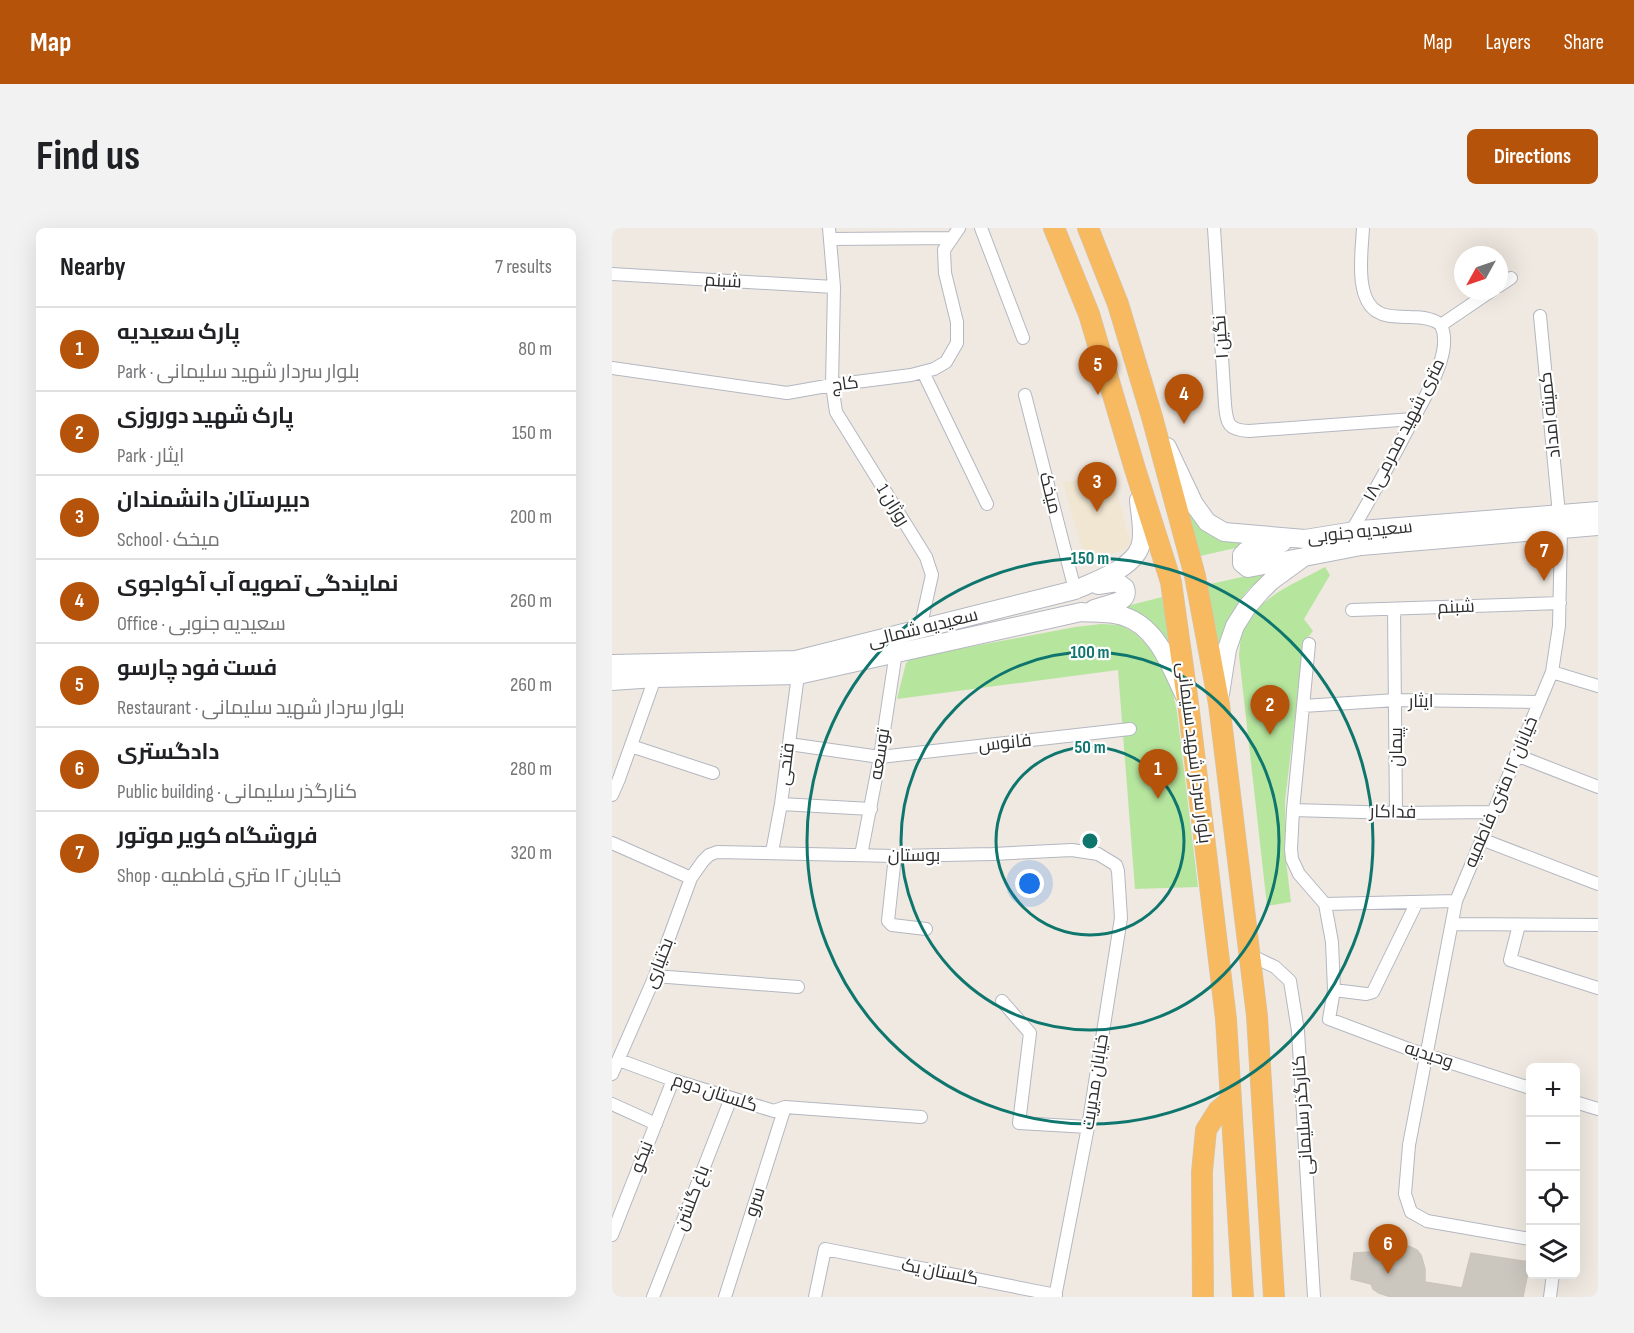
<!DOCTYPE html>
<html lang="en">
<head>
<meta charset="utf-8">
<style>
	body { margin:0; font-family:"Sofia Sans Condensed",Cairo,sans-serif; background:#f2f2f2; color:#202124 }
	.controls { position:absolute; right:18px; bottom:18px; display:grid; overflow:hidden; border-radius:9px; box-shadow:0 6px 24px #0002 }
	.controls button { width:54px; height:54px; display:grid; place-items:center; padding:0; border:0; border-bottom:2px solid #e0e0e0; background:#fff; color:#202124; font:30px sans-serif }
	.compass { position:absolute; left:842px; top:18px; width:54px; height:54px; border-radius:50%; background:#fff; box-shadow:0 6px 24px #0002; rotate:230deg }
	.you { position:absolute; left:418px; top:656px; width:21px; height:21px; margin:-15px; border:4px solid #fff; border-radius:50%; background:#1a73e8; box-shadow:0 0 0 9px #1a73e833 }
	.badge { display:grid; place-items:center; width:39px; height:39px; border-radius:50%; background:#b45309; color:#fff; font-size:20px; font-weight:700 }
	.pin { position:absolute; translate:-50% -50px; filter:drop-shadow(0 2px 3px #0008) }
	.pin::after { content:''; position:absolute; top:32px; width:21px; height:18px; background:inherit; clip-path:polygon(0 0,100% 0,50% 100%) }
	.list { margin:0; padding:0; list-style:none }
	h2 { display:flex; justify-content:space-between; align-items:center; height:78px; margin:0; padding:0 24px; font-size:26px }
	h2 small { font-size:20px; font-weight:400; color:#757577 }
	.list li { display:grid; grid-template-columns:39px 1fr auto; gap:18px; align-items:center; box-sizing:border-box; height:84px; padding:0 24px; border-top:2px solid #e0e0e0 }
	.list b { display:block; font-size:22px; white-space:nowrap }
	.list p { margin:0; font-size:20px; white-space:nowrap; color:#757577 }
	.list em { font-size:20px; font-style:normal; color:#757577 }
	.icon { flex:none; width:33px; height:33px; fill:none; stroke:currentColor; stroke-width:2; stroke-linecap:round; stroke-linejoin:round }
	.map { position:relative; flex:none; width:986px; height:1069px; overflow:hidden; border-radius:9px }
	header { display:flex; align-items:center; gap:36px; box-sizing:border-box; height:84px; padding:0 30px; background:#b45309; color:#fff }
	header strong { font-size:28px }
	nav { display:flex; gap:33px; margin-inline-start:auto; font-size:21px }
	.intro { display:flex; align-items:center; justify-content:space-between; box-sizing:border-box; height:144px; padding:0 36px }
	h1 { margin:0; font-size:42px }
	.button { padding:15px 27px; border-radius:9px; background:#b45309; color:#fff; font-size:21px; font-weight:700 }
	main { display:flex; gap:36px; padding:0 36px }
	aside { flex:1; background:#fff; border-radius:9px; box-shadow:0 6px 24px #0002 }
	.map>svg:first-child { display:block }
	.education { fill:#f0e6d1 }
	.green { fill:#b6e59e }
	.building { fill:#cbc7bf; stroke:#cbc5ba; stroke-width:1.5 }
	.lines { fill:none; stroke-linecap:round; stroke-linejoin:round }
	.minor-casing { stroke:#b4b7c1; stroke-width:14 }
	.secondary-casing { stroke:#b4b7c1; stroke-width:20 }
	.trunk-casing { stroke:#c9c9c9; stroke-width:22 }
	.minor { stroke:#fff; stroke-width:12 }
	.secondary { stroke:#fff; stroke-width:18 }
	.trunk { stroke:#f8ba60; stroke-width:21 }
	.ring { fill:none; stroke:#0f766e; stroke-width:3 }
	.labels { text-anchor:middle; dominant-baseline:central; stroke-width:4.5; stroke-linejoin:round; paint-order:stroke }
	.street-label { font-size:18px; fill:#2e2e2e; stroke:#fff }
	.centre { fill:#0f766e; stroke:#fff; stroke-width:3 }
	.ring-label { font-size:18px; text-anchor:middle; font-weight:bold; fill:#0f766e; stroke:#fff; stroke-width:4.5; stroke-linejoin:round; paint-order:stroke }
</style>
</head>
<body>
<header>
<strong>Map</strong>
<nav><a>Map</a><a>Layers</a><a>Share</a></nav>
</header>
<div class="intro"><h1>Find us</h1><a class="button">Directions</a></div>
<main>
<aside>
<h2>Nearby<small>7 results</small></h2>
<ul class="list">
<li><span class="badge">1</span><div><b>پارک سعیدیه</b><p>Park · بلوار سردار شهید سلیمانی</p></div><em>80 m</em></li>
<li><span class="badge">2</span><div><b>پارک شهید دوروزی</b><p>Park · ایثار</p></div><em>150 m</em></li>
<li><span class="badge">3</span><div><b>دبیرستان دانشمندان</b><p>School · میخک</p></div><em>200 m</em></li>
<li><span class="badge">4</span><div><b>نمایندگی تصویه آب آکواجوی</b><p>Office · سعیدیه جنوبی</p></div><em>260 m</em></li>
<li><span class="badge">5</span><div><b>فست فود چارسو</b><p>Restaurant · بلوار سردار شهید سلیمانی</p></div><em>260 m</em></li>
<li><span class="badge">6</span><div><b>دادگستری</b><p>Public building · کنارگذر سلیمانی</p></div><em>280 m</em></li>
<li><span class="badge">7</span><div><b>فروشگاه کویر موتور</b><p>Shop · خیابان ۱۲ متری فاطمیه</p></div><em>320 m</em></li>
</ul>
</aside>
<div class="map">
<svg width="986" height="1069" viewBox="0 0 986 1069">
	<rect width="100%" height="100%" fill="#efe9e1"/>
	<path class="education" d="M483 250 484 253 501 251 518 314 514 321 474 335 451 254Z"/>
	<path class="green" d="M573 273 582 287 655 313 588 328Z
		M713 339 718 347 692 391 701 403 692 414 673 573 674 633 679 674 655 678 627 427C628 420 628 411 630 404 643 370 684 355 713 339Z
		M666 341C656 347 647 353 638 360 620 378 615 405 607 429L594 357Z
		M550 369 561 430C548 410 536 380 507 380Z
		M489 396 508 397 523 405 534 416 545 430 560 460 565 484 586 659 523 661 506 442 285 471 294 435 299 430 463 399Z"/>
	<path class="building" d="M776 1014 792 1016 805 1022 809 1027 813 1041V1054L850 1060 859 1025 918 1034 911 1069H779L767 1065 761 1061 759 1056 739 1051 742 1025 760 1024 771 1015Z"/>
	<g class="lines">
		<defs>
			<path id="minor" d="M217 0 222 59 220 157 224 184 314 329 320 347 308 401
				M369 0 411 110
				M602 0 613 177C615 196 616 202 637 203L801 191
				M751 0C750 22 742 71 766 84 775 90 787 88 798 89 809 89 821 90 829 97
				M218 11 340 10
				M0 46 222 59
				M887 58 899 50
				M928 88 947 286
				M829 97 879 63
				M0 140 175 165 220 157 299 147 322 141 334 134 345 115V94L333 45 332 22 347 0
				M311 144 375 276
				M413 167 463 362
				M739 304C760 268 780 232 799 195 811 173 826 148 831 124 833 114 833 106 829 97
				M782 381 784 585
				M740 382 948 375
				M697 416 681 582 679 621 680 631 687 646 713 676 720 714 722 762 717 791 802 823 918 860
				M940 444 986 458
				M691 478 784 472 927 474
				M177 516 268 529 518 501
				M19 518 101 545
				M904 527 986 559
				M0 567 7 551 43 450
				M169 576 259 581
				M681 582 784 585 880 584
				M869 611 986 656
				M0 615 79 650
				M160 624 169 576 186 447
				M249 627 268 529 284 424
				M283 628 276 693 280 697 314 701
				M713 676 844 673
				M840 696 986 697
				M907 697 898 732 986 760
				M638 727 663 739 678 753 686 803 702 1069
				M43 748 186 759
				M722 762 754 766 761 764 805 674
				M390 773 418 805 407 895 476 899
				M7 832 61 852 162 883 173 879 309 889
				M0 846 43 748 79 650 91 633 97 627 105 624 283 628 381 626 460 622 486 626 504 637 506 643 509 690 476 899 443 1069
				M963 874 986 881
				M0 876 44 896
				M0 1007 61 852
				M918 1011 815 993 799 984 793 966 797 917 844 673 940 444 947 398 949 301
				M41 1069 119 870
				M113 1069 173 879
				M203 1069 213 1021 444 1067
				M938 1069 941 1046"/>
			<path id="secondary" d="M555 219 582 276 595 294 612 304 693 311 749 302 986 283
				M670 315 634 323 630 327V335L636 340 687 330
				M482 381 508 373C513 370 515 366 513 360L505 354 486 357
				M0 436 184 432 463 362C483 353 520 341 528 319 533 305 528 287 527 272
				M0 453 43 450 186 447 469 384C483 385 499 384 511 388 546 399 558 438 573 468
				M608 466 615 421 623 398 635 379 649 363 659 353 692 329 749 318 986 298"/>
			<path id="trunk" d="M442 0 477 86 523 241 559 354 576 475 614 791 631 1069
				M476 0 506 76 540 189 583 348 607 476 645 788 662 1069
				M591 1069 590 944 594 902 606 883 619 872"/>
		</defs>
		<use href="#minor" class="minor-casing"/>
		<use href="#secondary" class="secondary-casing"/>
		<use href="#trunk" class="trunk-casing"/>
		<use href="#minor" class="minor"/>
		<use href="#secondary" class="secondary"/>
		<use href="#trunk" class="trunk"/>
	</g>
	<g class="ring">
		<circle cx="478" cy="613" r="94"/>
		<circle cx="478" cy="613" r="189"/>
		<circle cx="478" cy="613" r="283"/>
	</g>
	<g class="labels">
		<g class="street-label">
			<text transform="translate(111 53) rotate(3)">شبنم</text>
			<text transform="translate(609 109) rotate(-94)">نگین ۱</text>
			<text transform="translate(233 156) rotate(-8)">کاج</text>
			<text transform="translate(938 187) rotate(-96)">کمیته امداد</text>
			<text transform="translate(792 202) rotate(-63)">۱۸متری شهید محرمی</text>
			<text transform="translate(438 265) rotate(76)">میخک</text>
			<text transform="translate(281 277) rotate(58)">روژان 1</text>
			<text transform="translate(748 304) rotate(-6)">سعیدیه جنوبی</text>
			<text transform="translate(844 379) rotate(-2)">شبنم</text>
			<text transform="translate(311 400) rotate(-14)">سعیدیه شمالی</text>
			<text x="809" y="473">ایثار</text>
			<text transform="translate(393 515) rotate(-6)">فانوس</text>
			<text transform="translate(784 519) rotate(-90)">پیمان</text>
			<text transform="translate(582 525) rotate(83)">بلوار سردار شهید سلیمانی</text>
			<text transform="translate(268 526) rotate(-81)">توسعه</text>
			<text transform="translate(174 536) rotate(-83)">فتحی</text>
			<text transform="translate(889 564) rotate(-67)">خیابان ۱۲ متری فاطمیه</text>
			<text transform="translate(781 584) rotate(1)">فداکار</text>
			<text x="302" y="627">بوستان</text>
			<text transform="translate(47 735) rotate(-69)">بختیاری</text>
			<text transform="translate(817 827) rotate(18)">وحیدیه</text>
			<text transform="translate(483 854) rotate(-81)">خیابان مدیریت</text>
			<text transform="translate(103 865) rotate(18)">گلستان دوم</text>
			<text transform="translate(691 887) rotate(-94)">کنارگذر سلیمانی</text>
			<text transform="translate(30 929) rotate(-69)">نیکو</text>
			<text transform="translate(80 970) rotate(-69)">باغ گلشن</text>
			<text transform="translate(143 974) rotate(-72)">سرو</text>
			<text transform="translate(328 1044) rotate(11)">گلستان یک</text>
		</g>
	</g>
	<circle cx="478" cy="613" r="9" class="centre"/>
	<g class="ring-label">
		<text x="478" y="336">150 m</text>
		<text x="478" y="430">100 m</text>
		<text x="478" y="525">50 m</text>
	</g>
</svg>
<div class="controls">
<button>+</button>
<button>−</button>
<button><svg class="icon" aria-label="locate" viewBox="0 0 24 24"><circle cx="12" cy="12" r="6"/><path d="M12 2v4M12 18v4M2 12h4M18 12h4"/></svg></button>
<button><svg class="icon" aria-label="layers" viewBox="0 0 24 24"><path d="M12 4l9 5-9 5-9-5zM3 14l9 5 9-5"/></svg></button>
</div>
<svg class="compass" viewBox="-18 -18 36 36"><path d="M0-13l5 13h-10z" fill="#e53935"/><path d="M0 13l5-13h-10z" fill="#757577"/></svg>
<div class="you"></div>
<div class="pin badge" style="left:546px;top:571px">1</div>
<div class="pin badge" style="left:658px;top:507px">2</div>
<div class="pin badge" style="left:485px;top:284px">3</div>
<div class="pin badge" style="left:572px;top:196px">4</div>
<div class="pin badge" style="left:486px;top:167px">5</div>
<div class="pin badge" style="left:776px;top:1046px">6</div>
<div class="pin badge" style="left:932px;top:353px">7</div>
</div>
</main>
</body>
</html>
